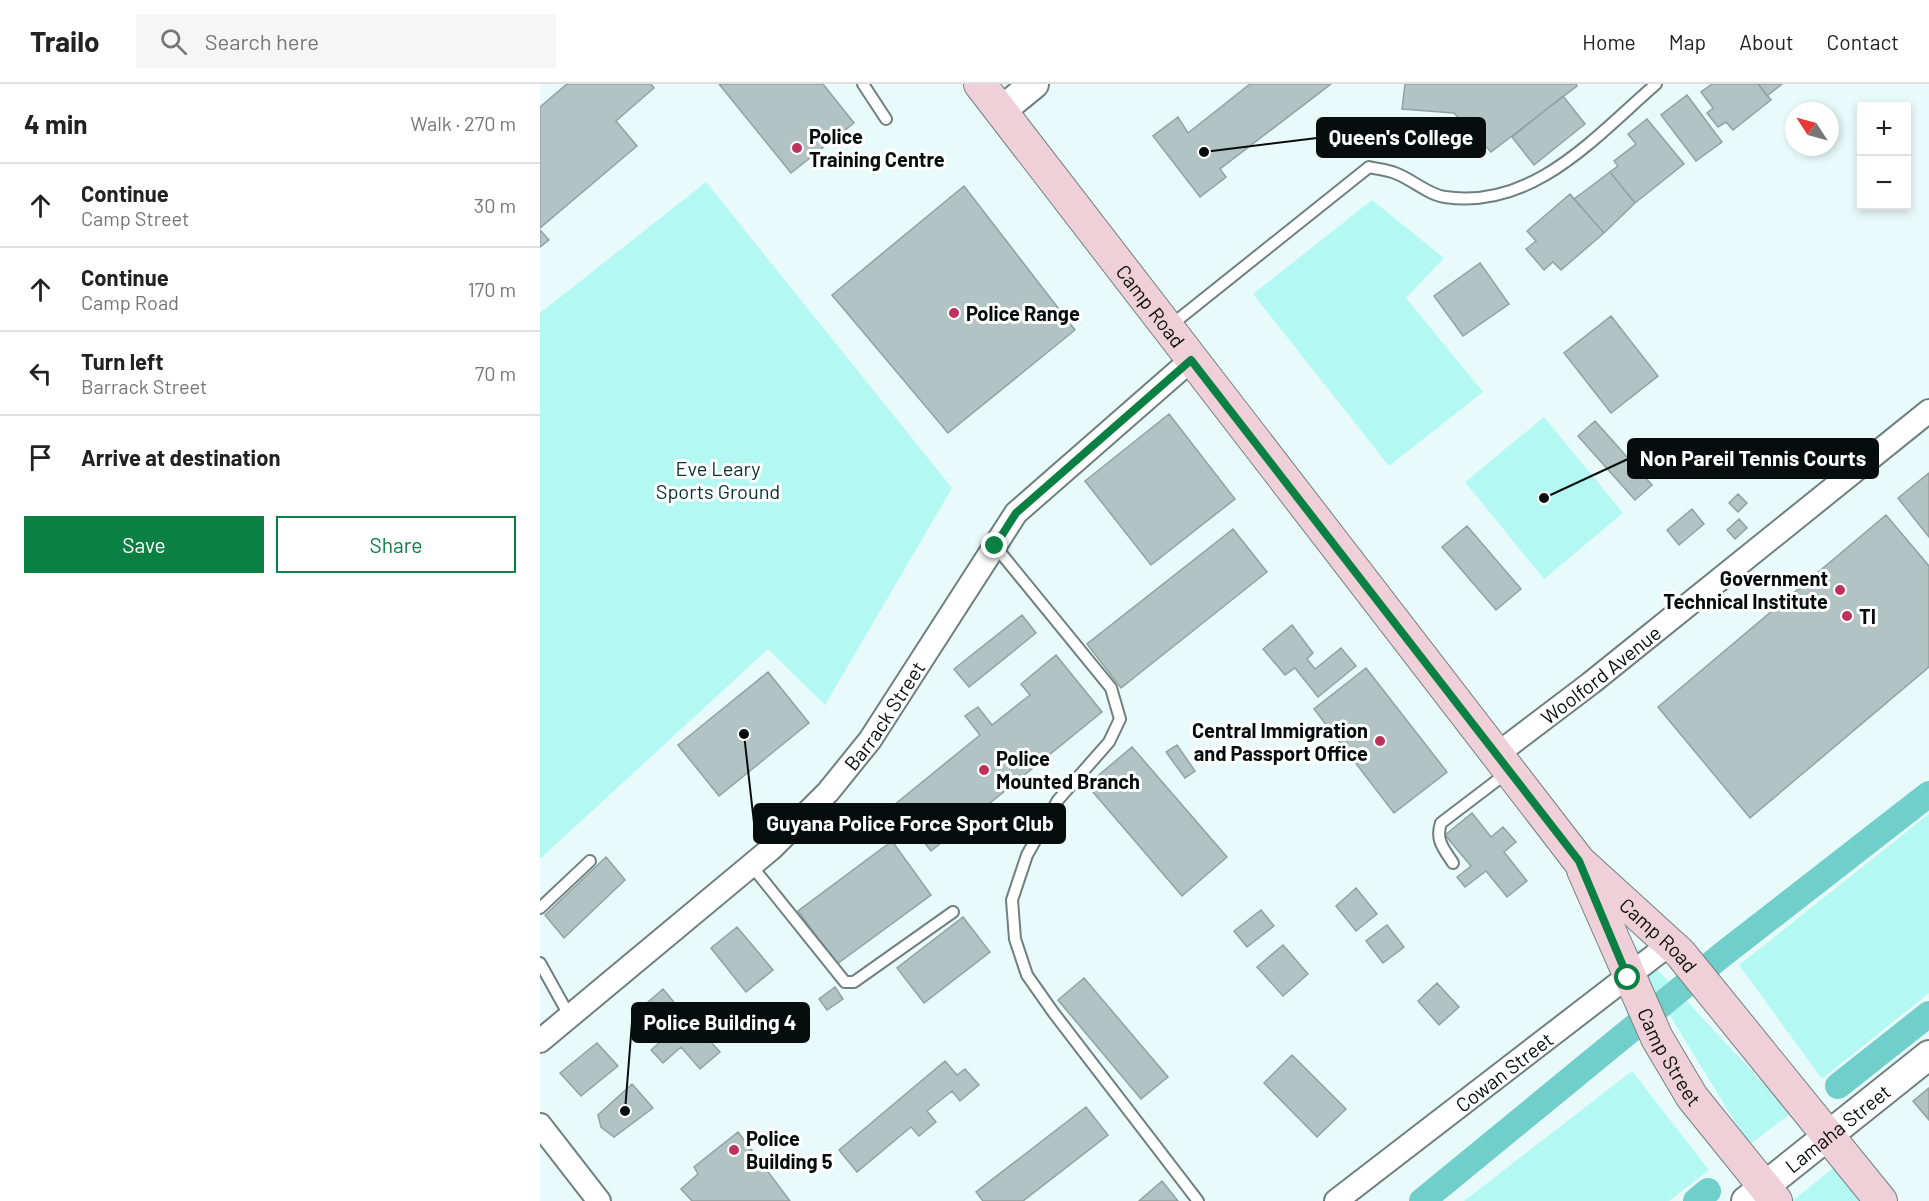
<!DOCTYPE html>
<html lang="en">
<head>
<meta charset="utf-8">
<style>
	body { margin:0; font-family:Barlow,sans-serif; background:#f6f6f6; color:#222 }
	.controls { position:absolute; right:18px; top:18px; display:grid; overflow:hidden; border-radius:0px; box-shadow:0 3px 9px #0003 }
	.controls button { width:54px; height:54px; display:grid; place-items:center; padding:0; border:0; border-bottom:2px solid #e0e0e0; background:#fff; color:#222; font:30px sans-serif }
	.compass { position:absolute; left:1245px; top:18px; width:54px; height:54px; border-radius:50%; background:#fff; box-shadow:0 3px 9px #0003; rotate:306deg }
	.stop { position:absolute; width:18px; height:18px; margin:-14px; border:4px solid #0b8043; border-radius:50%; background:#fff }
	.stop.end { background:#0b8043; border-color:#fff; box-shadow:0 2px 6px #0008 }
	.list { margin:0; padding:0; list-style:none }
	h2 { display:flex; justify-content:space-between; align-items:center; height:78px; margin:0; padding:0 24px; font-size:26px }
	h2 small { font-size:20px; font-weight:400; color:#767676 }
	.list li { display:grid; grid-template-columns:39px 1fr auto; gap:18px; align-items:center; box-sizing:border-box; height:84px; padding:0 24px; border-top:2px solid #e0e0e0 }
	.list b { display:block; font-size:22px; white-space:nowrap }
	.list p { margin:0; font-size:20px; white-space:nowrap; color:#767676 }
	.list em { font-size:20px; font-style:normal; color:#767676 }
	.actions { display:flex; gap:12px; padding:18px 24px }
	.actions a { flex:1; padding:14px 0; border:2px solid #0b8043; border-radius:0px; text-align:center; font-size:21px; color:#0b8043 }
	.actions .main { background:#0b8043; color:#fff }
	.icon { flex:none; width:33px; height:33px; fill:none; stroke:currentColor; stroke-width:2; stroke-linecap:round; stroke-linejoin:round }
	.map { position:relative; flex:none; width:1389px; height:1117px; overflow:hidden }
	header { display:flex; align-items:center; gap:36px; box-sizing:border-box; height:84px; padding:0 30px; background:#fff; border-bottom:2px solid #e0e0e0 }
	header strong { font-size:28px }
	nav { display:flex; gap:33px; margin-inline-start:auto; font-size:21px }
	.search { width:420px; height:54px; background:#f6f6f6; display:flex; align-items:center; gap:15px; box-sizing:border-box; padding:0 21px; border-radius:0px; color:#767676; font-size:22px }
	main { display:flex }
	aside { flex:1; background:#fff }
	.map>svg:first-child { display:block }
	.green { fill:#b4f8f4 }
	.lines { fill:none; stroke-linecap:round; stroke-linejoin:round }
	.canal { stroke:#70cfcb; stroke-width:26 }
	.building { fill:#b1c3c2; stroke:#91a2a1; stroke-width:1.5 }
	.service-casing { stroke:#6f807f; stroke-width:14 }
	.minor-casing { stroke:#6f807f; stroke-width:26 }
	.tertiary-casing { stroke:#6f807f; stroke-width:32 }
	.secondary-casing { stroke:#6f807f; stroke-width:34 }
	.service { stroke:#fff; stroke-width:10 }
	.minor { stroke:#fff; stroke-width:22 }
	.tertiary { stroke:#fff; stroke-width:28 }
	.secondary { stroke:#f0d0d8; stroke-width:32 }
	.route { stroke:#0b8043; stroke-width:8 }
	.poi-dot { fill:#c0325e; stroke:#fff; stroke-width:2 }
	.labels { text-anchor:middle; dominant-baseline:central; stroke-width:6; stroke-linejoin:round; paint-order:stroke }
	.poi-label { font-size:20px; font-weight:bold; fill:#070d0d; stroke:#fff; text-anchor:start }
	.street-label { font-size:20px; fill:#070d0d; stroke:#fff }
	.park-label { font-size:20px; fill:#023231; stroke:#fff }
	.leader { fill:none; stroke:#070d0d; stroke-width:2 }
	.callout-dot { fill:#070d0d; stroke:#fff; stroke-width:2 }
	.callout { fill:#070d0d; stroke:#070d0d; stroke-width:2 }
	.callout-label { font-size:21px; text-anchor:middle; font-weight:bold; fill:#fff }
</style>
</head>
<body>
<header>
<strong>Trailo</strong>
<div class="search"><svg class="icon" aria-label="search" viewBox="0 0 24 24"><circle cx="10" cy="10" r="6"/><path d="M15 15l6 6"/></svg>Search here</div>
<nav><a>Home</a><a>Map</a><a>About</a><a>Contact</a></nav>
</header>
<main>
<aside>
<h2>4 min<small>Walk · 270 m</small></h2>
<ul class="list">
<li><svg class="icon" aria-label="ahead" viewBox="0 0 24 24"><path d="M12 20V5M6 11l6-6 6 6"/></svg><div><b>Continue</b><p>Camp Street</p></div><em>30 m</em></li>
<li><svg class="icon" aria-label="ahead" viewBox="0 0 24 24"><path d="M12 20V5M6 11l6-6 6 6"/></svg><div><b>Continue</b><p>Camp Road</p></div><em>170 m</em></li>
<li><svg class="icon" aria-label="left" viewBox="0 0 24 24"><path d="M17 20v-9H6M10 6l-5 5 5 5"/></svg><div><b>Turn left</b><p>Barrack Street</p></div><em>70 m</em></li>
<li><svg class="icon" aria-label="arrive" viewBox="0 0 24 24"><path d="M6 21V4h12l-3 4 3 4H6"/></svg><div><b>Arrive at destination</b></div></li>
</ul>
<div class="actions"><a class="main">Save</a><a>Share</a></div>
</aside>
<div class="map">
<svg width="1389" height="1117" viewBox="0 0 1389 1117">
	<rect width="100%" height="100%" fill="#e8fbfa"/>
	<path class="green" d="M166 98 412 404 285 621 228 565 0 775V229Z
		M832 116 904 174 866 214 943 308 849 382 713 210Z
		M1004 333 1083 429 1004 495 925 398Z
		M1389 730V909L1282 995 1199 881Z
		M1073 838 1251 1029 1209 1061Z
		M1092 987 1169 1086 1129 1117H924Z
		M1297 1081 1326 1117H1252Z"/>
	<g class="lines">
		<path class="canal" d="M1298 1002 1389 930
			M882 1117 1182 871 1389 710
			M1156 1117 1168 1107"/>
	</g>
	<path class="building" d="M27 0H111L114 4 76 37 97 62 0 144V23Z
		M179 0H283L314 39 251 89Z
		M710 0H791L680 85 686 93 660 113 613 52 638 33 648 49Z
		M865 0H1036L1037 2 951 68 914 29 862 25Z
		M1172 0H1218L1231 16 1193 46 1186 38 1178 43 1167 29 1173 24 1161 8Z
		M1218 0H1242L1227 12Z
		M1147 11 1182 58 1156 77 1121 31Z
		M1023 12 1045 40 994 81 972 53Z
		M1107 35 1144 80 1095 119 1070 88 1078 82 1074 77 1096 60 1088 50Z
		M1070 88 1095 119 1064 149 1034 115Z
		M424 102 535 246 408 349 292 211Z
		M1030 110 1064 149 1021 186 1013 178 1004 186 986 165 996 157 987 147Z
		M0 146 9 156 0 163Z
		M940 179 969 220 923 252 894 212Z
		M1071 232 1118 292 1071 329 1024 269Z
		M629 330 695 415 611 481 545 397Z
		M1055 337 1112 401 1095 416 1038 352Z
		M1389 389V453L1358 414Z
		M1198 410 1207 419 1198 428 1189 419Z
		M1152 425 1164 440 1139 461 1127 446Z
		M1346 431 1389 482V583L1210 734 1118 623Z
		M1199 435 1207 444 1195 455 1187 446Z
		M927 442 981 505 956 526 902 463Z
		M693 445 727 488 581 604 547 560Z
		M482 531 496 549 429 603 414 585Z
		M752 541 773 569 767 575 775 585 801 564 816 582 778 613 755 584 745 591 723 565Z
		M516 571 562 628 391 767 354 721 440 651 425 632 438 623 452 641 490 611 481 600Z
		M826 584 907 688 854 729 774 625Z
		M228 588 269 639 179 712 138 661Z
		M637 661 655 687 645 694 626 668Z
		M592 663 687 773 642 812 547 701Z
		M932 729 951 753 963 743 976 758 964 768 987 797 967 813 946 787 925 803 917 793 931 782 905 751Z
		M352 757 391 811 297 880 258 827Z
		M66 773 85 796 24 854 5 831Z
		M816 804 837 830 816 847 796 822Z
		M721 826 734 842 707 863 694 847Z
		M423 833 450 868 384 919 357 884Z
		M847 841 864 863 843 879 826 857Z
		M197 843 233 886 206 908 171 864Z
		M743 861 768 890 743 912 717 883Z
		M544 894 628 993 601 1015 518 916Z
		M897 899 919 923 899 941 878 917Z
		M295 903 303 915 287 926 279 915Z
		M123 905 143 929 154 920 169 938 160 946 180 968 160 985 141 963 123 979 111 966 127 952 101 924Z
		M57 959 78 982 41 1012 20 989Z
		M752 971 806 1025 777 1053 724 999Z
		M405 977 417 991 425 985 439 1001 420 1017 412 1007 387 1027 396 1038 379 1052 371 1043 317 1088 299 1066Z
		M92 1000 113 1024 74 1053 61 1043 58 1031Z
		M1389 1004V1036L1373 1017Z
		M546 1023 568 1051 483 1117H443L436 1108Z
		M198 1048 250 1117H152L141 1105 158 1090 154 1083Z
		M622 1097 638 1117H599Z"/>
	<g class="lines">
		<defs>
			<path id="service" d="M323 0 346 35
				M630 242 829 83C837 85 847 86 855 89 872 95 888 111 905 113 993 126 1055 53 1116 0
				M455 462 571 604 580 635 569 658 518 716 487 771 472 816 475 855 487 891 513 928 658 1117
				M913 779C904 765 895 756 901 739L968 688
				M211 781 305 898H314L413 828
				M0 824 50 777
				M0 879 30 933"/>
			<g id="minor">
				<path id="s1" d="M956 671 1051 599 1389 327"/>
				<path id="s2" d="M0 957 232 764 288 708 330 656 476 429 651 276"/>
				<path d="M0 1041 59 1117"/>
				<path id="s3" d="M796 1117 1131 859"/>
			</g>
			<g id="tertiary">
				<path d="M461 27 494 0"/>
				<path id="s4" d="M1206 1117 1389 971"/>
			</g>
			<g id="secondary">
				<path id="s5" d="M440 0 1039 777 1140 869 1341 1117"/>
				<path id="s6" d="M1043 786 1117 954 1152 1013 1236 1117"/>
			</g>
		</defs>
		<use href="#service" class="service-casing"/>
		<use href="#minor" class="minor-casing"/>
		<use href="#tertiary" class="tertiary-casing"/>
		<use href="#secondary" class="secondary-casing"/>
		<use href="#service" class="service"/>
		<use href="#minor" class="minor"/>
		<use href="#tertiary" class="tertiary"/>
		<use href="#secondary" class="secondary"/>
	</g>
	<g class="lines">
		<path class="route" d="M455 462 476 429 651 276 1039 777 1088 894"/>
	</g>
	<g class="poi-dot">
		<circle cx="257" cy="64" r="6"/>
		<circle cx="414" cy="229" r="6"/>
		<circle cx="1300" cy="506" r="6"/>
		<circle cx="1307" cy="532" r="6"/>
		<circle cx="840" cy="657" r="6"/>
		<circle cx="444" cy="686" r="6"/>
		<circle cx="194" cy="1066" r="6"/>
	</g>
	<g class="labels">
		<g class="poi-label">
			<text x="269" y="52">Police<tspan x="269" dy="23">Training Centre</tspan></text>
			<text x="426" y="229">Police Range</text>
			<text x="1288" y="494" text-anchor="end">Government<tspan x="1288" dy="23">Technical Institute</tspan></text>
			<text x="1319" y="532">TI</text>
			<text x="828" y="646" text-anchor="end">Central Immigration<tspan x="828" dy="23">and Passport Office</tspan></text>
			<text x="456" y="674">Police<tspan x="456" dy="23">Mounted Branch</tspan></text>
			<text x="206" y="1054">Police<tspan x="206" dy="23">Building 5</tspan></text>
		</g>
		<g class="street-label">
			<text stroke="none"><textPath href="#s5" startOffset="280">Camp Road</textPath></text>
			<text stroke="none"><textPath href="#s1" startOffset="132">Woolford Avenue</textPath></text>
			<text stroke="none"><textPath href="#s2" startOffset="476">Barrack Street</textPath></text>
			<text stroke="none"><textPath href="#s5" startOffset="1090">Camp Road</textPath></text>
			<text stroke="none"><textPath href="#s6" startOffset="206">Camp Street</textPath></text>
			<text stroke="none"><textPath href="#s3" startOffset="212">Cowan Street</textPath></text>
			<text stroke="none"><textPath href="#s4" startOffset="117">Lamaha Street</textPath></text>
		</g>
		<g class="park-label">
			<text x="178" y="384">Eve Leary<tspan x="178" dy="23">Sports Ground</tspan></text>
		</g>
	</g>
	<path class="leader" d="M664 68L777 54M1004 414L1088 375M204 650L214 739M85 1027L92 938"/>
	<g class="callout-dot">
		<circle cx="664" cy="68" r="6"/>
		<circle cx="1004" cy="414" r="6"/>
		<circle cx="204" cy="650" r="6"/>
		<circle cx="85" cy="1027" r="6"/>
	</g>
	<g class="callout">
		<rect x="777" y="34" width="168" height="39" rx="6"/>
		<rect x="1088" y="355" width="250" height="39" rx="6"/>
		<rect x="214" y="720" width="311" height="39" rx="6"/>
		<rect x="92" y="919" width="177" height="39" rx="6"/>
	</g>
	<g class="callout-label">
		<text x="861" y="61">Queen's College</text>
		<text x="1213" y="382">Non Pareil Tennis Courts</text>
		<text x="370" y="747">Guyana Police Force Sport Club</text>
		<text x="180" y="946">Police Building 4</text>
	</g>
</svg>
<div class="controls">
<button>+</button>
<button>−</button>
</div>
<svg class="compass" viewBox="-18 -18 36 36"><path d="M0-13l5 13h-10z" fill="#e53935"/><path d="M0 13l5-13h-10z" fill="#767676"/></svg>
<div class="stop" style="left:1088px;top:894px"></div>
<div class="stop end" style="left:455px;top:462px"></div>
</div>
</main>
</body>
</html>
